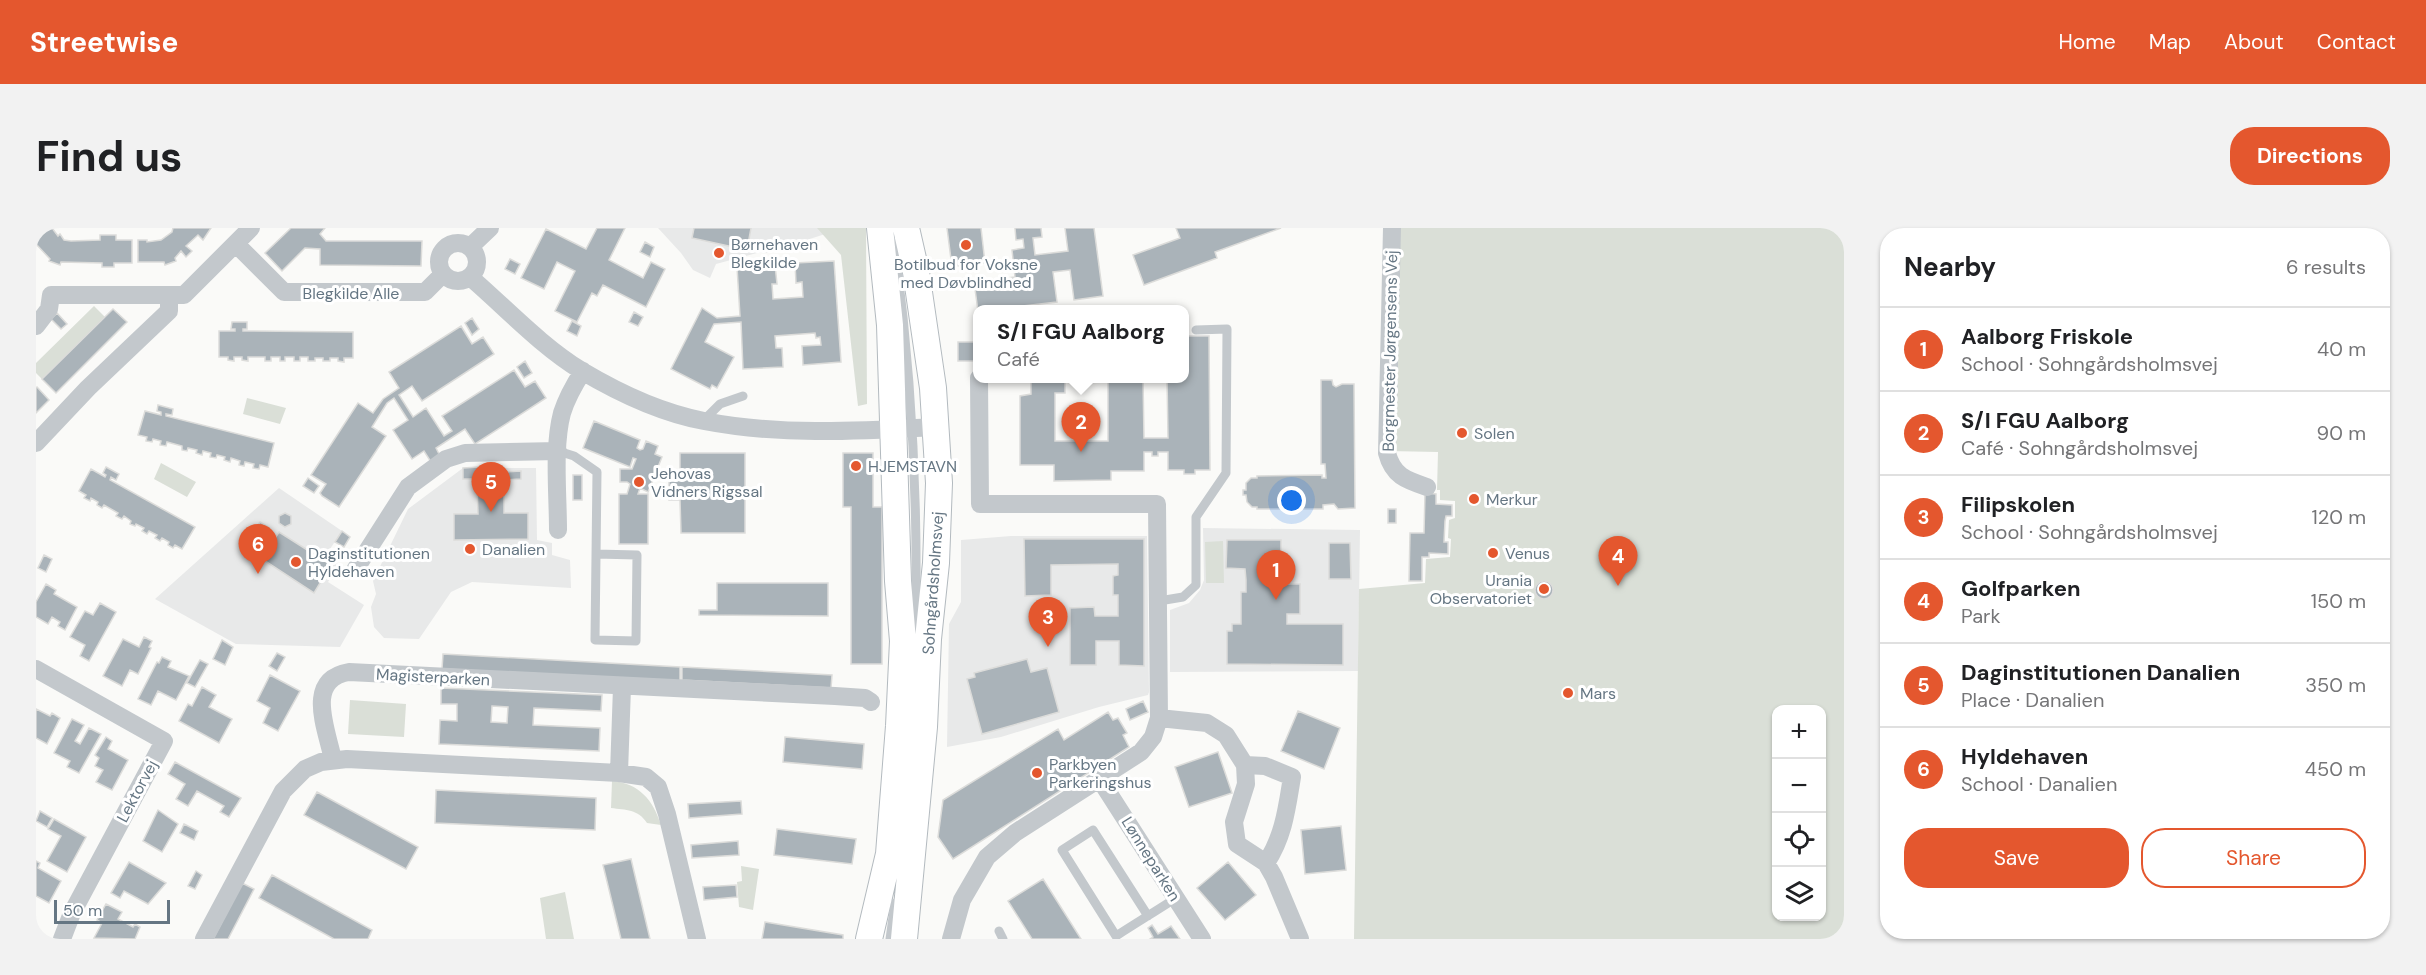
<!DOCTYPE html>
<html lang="en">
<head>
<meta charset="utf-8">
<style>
	body { margin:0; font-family:"DM Sans",sans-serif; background:#f2f2f2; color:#202124 }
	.controls { position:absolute; right:18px; bottom:18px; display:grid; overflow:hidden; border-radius:12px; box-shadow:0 2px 4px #0004 }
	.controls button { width:54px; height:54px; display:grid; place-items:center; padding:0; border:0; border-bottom:2px solid #e0e0e0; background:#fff; color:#202124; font:30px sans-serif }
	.scale { position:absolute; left:18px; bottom:15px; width:116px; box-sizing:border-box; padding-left:6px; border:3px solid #657683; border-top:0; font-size:16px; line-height:21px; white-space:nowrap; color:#657683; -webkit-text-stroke:4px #fff; paint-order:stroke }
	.you { position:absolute; left:1256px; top:273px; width:21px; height:21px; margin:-15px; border:4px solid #fff; border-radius:50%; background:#1a73e8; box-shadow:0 0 0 9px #1a73e833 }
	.badge { display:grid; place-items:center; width:39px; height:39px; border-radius:50%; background:#e4572e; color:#fff; font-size:20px; font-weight:700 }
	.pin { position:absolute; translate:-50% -50px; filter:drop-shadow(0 2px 3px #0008) }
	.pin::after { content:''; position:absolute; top:32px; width:21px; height:18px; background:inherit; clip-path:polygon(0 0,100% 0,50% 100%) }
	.popup { position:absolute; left:937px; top:77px; width:216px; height:78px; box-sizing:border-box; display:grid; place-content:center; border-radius:12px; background:#fff; filter:drop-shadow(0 2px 4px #0005); font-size:20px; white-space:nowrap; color:#757577 }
	.popup b { font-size:22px; color:#202124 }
	.popup::after { content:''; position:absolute; left:50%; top:100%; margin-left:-12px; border:12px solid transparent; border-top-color:#fff }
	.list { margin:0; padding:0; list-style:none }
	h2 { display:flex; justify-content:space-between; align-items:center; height:78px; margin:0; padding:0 24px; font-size:26px }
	h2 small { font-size:20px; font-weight:400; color:#757577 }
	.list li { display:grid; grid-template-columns:39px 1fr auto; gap:18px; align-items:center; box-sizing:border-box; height:84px; padding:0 24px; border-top:2px solid #e0e0e0 }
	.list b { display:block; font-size:22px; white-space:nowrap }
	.list p { margin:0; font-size:20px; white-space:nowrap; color:#757577 }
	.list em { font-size:20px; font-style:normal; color:#757577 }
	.actions { display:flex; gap:12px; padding:18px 24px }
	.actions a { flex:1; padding:14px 0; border:2px solid #e4572e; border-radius:24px; text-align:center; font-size:21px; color:#e4572e }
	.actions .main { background:#e4572e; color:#fff }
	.icon { flex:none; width:33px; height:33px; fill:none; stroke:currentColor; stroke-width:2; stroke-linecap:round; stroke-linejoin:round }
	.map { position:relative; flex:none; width:1808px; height:711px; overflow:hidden; border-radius:24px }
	header { display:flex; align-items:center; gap:36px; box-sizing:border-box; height:84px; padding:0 30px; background:#e4572e; color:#fff }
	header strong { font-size:28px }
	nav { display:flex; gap:33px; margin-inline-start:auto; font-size:21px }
	.intro { display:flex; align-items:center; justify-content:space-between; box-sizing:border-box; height:144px; padding:0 36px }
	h1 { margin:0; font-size:42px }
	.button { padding:15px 27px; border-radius:24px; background:#e4572e; color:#fff; font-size:21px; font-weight:700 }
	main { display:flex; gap:36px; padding:0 36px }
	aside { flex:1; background:#fff; border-radius:24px; box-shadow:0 2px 4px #0004 }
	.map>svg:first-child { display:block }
	.built { fill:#e8e9e9 }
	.green { fill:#dadfd7; fill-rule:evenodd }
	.building { fill:#aab3b9; stroke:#dcdcda; stroke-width:1.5; fill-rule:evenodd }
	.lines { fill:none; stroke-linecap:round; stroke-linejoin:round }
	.secondary-casing { stroke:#b3babf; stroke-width:28 }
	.lane { stroke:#c3c8cc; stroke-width:9 }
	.street { stroke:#c3c8cc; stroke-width:18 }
	.secondary { stroke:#fff; stroke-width:26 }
	.poi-dot { fill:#e4572e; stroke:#fff; stroke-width:2 }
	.labels { text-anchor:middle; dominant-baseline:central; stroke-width:6; stroke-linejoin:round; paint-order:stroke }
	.poi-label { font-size:16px; fill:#657683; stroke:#fff; text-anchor:start }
	.street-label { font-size:16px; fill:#657683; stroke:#fff }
</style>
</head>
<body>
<header>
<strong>Streetwise</strong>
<nav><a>Home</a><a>Map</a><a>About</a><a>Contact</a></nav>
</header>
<div class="intro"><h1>Find us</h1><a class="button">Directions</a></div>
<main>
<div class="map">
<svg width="1808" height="711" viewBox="0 0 1808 711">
	<rect width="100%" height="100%" fill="#fafaf8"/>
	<path class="built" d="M622 0H808L730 25H721L680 36 674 50 657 42 645 25Z
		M427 240H500L501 312 516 315V327L534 332 535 360 436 354 415 364 383 411 348 410 338 399 335 379 340 366 337 353 372 281Z
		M243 260 306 303 290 327 303 336 292 354 328 377 304 419 200 416 119 371Z
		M1167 300 1324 302 1322 443 1134 444V382L1153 375 1164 362 1168 352Z
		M975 308H1111L1113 464 1112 467 1063 479 965 509 911 519 913 396 925 374V312Z"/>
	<path class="green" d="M781 0H830L831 176 822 178 805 27Z
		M1357 0H1808V711H1318L1323 361 1389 355 1390 331 1414 329 1415 311 1412 310 1413 292 1419 290V273L1404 272V262H1401L1402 224 1352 223ZM1740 482H1786V688H1740Z
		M58 78 69 89 6 151 0 145V135Z
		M211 170 250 180 244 196 207 186Z
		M125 235 160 254 151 269 118 251Z
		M1187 313 1188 355H1170L1169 314Z
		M314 472 370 476 368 509 312 506Z
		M576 553C603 555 617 572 625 597L611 595C602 581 590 582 575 580Z
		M705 638 723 641 717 682 703 679 701 654 706 653Z
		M529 664 538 711H510L504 670Z"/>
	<path class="building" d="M0 0H16L22 8 24 6 28 12 35 13 64 12V7H80V12H96V35H78V39H66V35L25 34 24 37 13 33 14 31 0 16Z
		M137 0H175L167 12 162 7 150 18 156 23 150 29 145 23 139 30 140 33 129 37 128 34H102V12H111V14L125 12 136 4Z
		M255 0H289L284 6 290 13H386L385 38 284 37V21L269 20 246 43 229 25Z
		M561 0H589L573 32 607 50 615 34 629 41 610 79 567 57 561 68 556 65 541 94 519 83 539 43 521 34 508 61 485 50 510 1 550 21Z
		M658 0H715L711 22 656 10Z
		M911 0H945L949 35 916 39Z
		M979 0H1005L1006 9 997 10 999 27 1032 23 1029 0H1058L1067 68 1038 72 1034 42 1017 44 1021 74 942 83 938 54 979 49 976 22 988 20 987 11 980 12Z
		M1140 0H1245L1179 24 1181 30 1108 57 1097 27 1144 10Z
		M609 14 618 19 614 29 604 24Z
		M474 31 484 36 479 46 469 41Z
		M798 33 805 134 767 137 766 118 785 117 784 109 780 110 779 105 739 108 740 120H746L747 139 707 141 705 94 678 96 669 114 698 129 681 160 676 157 674 161 635 141 666 80 681 90 704 88 701 39 739 37 741 56H736L737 71 767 69 766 54 760 55 759 35Z
		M77 81 91 94 20 165 6 151Z
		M598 84 607 89 602 98 593 94Z
		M21 85 31 96 25 101 15 91Z
		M436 90 443 101 436 107 429 95Z
		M536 93 545 98 541 108 531 103Z
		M196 94H211V101H207V103L317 104V130H308V134L302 133V130H294V133H287V130H279V133H272V129H264V133H258V129H249V133H244V129H235V133H229V129H212V133L206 132V129H198V133L192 132V129H183V103H199V101H195Z
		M425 98 436 116 447 109 458 126 386 173 376 158 363 167 377 189 390 180 408 208 416 203 406 188 478 142 489 159 499 153 510 170 439 216 429 201 400 220 404 228 395 234 388 223 376 231 357 202 372 192 358 170 351 175 336 199 350 208 303 279 286 268 284 265 290 256 275 247 322 175 337 185 347 171 363 160 353 144Z
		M1148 108H1173L1174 242H1159V246H1148V242H1132V224H1122V228H1116V224H1108V243H1075V252L1018 253V237H984V168L995 166V150H1029V165H1019V213H1072V150H1107L1108 210H1132L1131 150H1148Z
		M922 114H942V133H922Z
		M489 133 496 145 488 150 481 139Z
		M1285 152H1296L1297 157 1300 159 1306 156H1318L1319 280 1302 281 1298 276 1287 277V281H1221V279H1216L1211 274 1210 267H1207V262H1210V255L1215 250H1221V248L1286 247V250H1290L1289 236H1285Z
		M1 159 13 172 0 185V160Z
		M122 177 137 181 136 187 130 186V188L238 215 232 239 224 237 223 241 217 240 218 236 209 234 208 238 203 237 204 233 195 230 194 234 188 232 189 229 181 227 180 230 174 229 175 225 167 223 166 227 160 225 161 222 152 220 151 223 146 222V218L131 214 130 218 124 217 125 213 117 211 116 214 110 213 111 209 102 207 109 183 125 187V184L121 183Z
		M558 193 604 212 601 220 604 222 607 221 610 213 622 218 619 226 626 229 612 264 604 260 602 266H612V316H583V266H591L594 256 591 254H584V241H596L600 231 597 230 594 239 547 220Z
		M644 225H709V305H645L644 272H633V249H644Z
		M807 225H837V279H846V436H815V279H807Z
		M70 239 83 246 80 252 75 249 74 252 159 299 146 321 139 317 137 320 132 317 133 314 126 310 124 313 119 310 121 307 113 303 111 306 106 303 108 300 100 296 99 298 94 296 95 293 88 288 86 291 80 288 82 285 68 277 66 280 61 277 62 274 55 270 54 273 48 270 50 267 43 263 55 241 69 249 70 247 67 245Z
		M443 239V251H427V240Z
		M485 243V251L469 252V244Z
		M537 247H546V272H537Z
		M272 250 283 258 278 265 267 258Z
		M441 256H468V285H492V311L418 312V286H442Z
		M1389 265 1400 266V276L1416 277V288H1410L1409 293 1408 314H1412V326L1393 325V329H1386V353H1373L1374 305H1388Z
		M1352 281H1360V295H1352Z
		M249 285 255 288V296L249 299 243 295V288Z
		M224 294 232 299 225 309 217 304Z
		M306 303 314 309 308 319 299 314Z
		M243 304 295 337 278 365 226 331Z
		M988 311H1108V438L1083 437V413H1060V437H1034V380L1058 379 1059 388H1082V367H1077V348L1082 347V336L1015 337V367L989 368Z
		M1191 312H1245V356H1264V386H1251V396H1307V437L1191 436V403H1196V396H1205V364H1210V352L1209 341 1190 340Z
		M1293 315H1314L1315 351H1293Z
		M8 327 16 331 10 344 2 340Z
		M1499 362a9 9 0 1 1 18 0a9 9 0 1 1-18 0Z
		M681 355H792V388L663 387V382H681Z
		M10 356 20 362 18 366 41 379 29 402 22 398 24 394 16 389 12 396 0 389V374Z
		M64 375 80 384 53 433 44 428 49 417 34 409 49 383 57 387Z
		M108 409 116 413 113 419 115 420 102 446 94 442 86 458 67 448 87 411 103 419Z
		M186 412 197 419 189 437 177 431Z
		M241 425 249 429 241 443 233 438Z
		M407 426 644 439V453L406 441Z
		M126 429 135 433 132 439 153 448 140 472 122 463 115 477 102 471 121 434 123 435Z
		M991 431 995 444 1011 440 1023 484 946 506 931 451 939 449 938 445Z
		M164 432 172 436 159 459 151 455Z
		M646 439 796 447 795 460 646 452Z
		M234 447 264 463 242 503 227 495 234 480 221 473Z
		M166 459 180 467 173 479 196 491 183 515 143 493 152 476 156 478Z
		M405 460 566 467 565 483 498 480 497 497 564 500 563 523 403 516 404 492 421 493V476H405ZM456 478 472 479 471 495 455 494Z
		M1107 473 1112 484 1094 492 1090 481Z
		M0 481 14 488 16 485 24 490 11 516 0 510Z
		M1262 483 1304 500 1288 541 1245 523Z
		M1072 484 1077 492 1082 490 1091 505 1087 507 1093 519 917 631 902 609 907 572 1022 501 1028 512Z
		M36 491 48 497 39 513 44 516 53 500 65 506 43 545 31 539 34 533 18 525Z
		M70 509 76 513 72 521 92 532 76 562 60 554 67 542 59 538 63 530 59 527Z
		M749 509 828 516 826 541 747 534Z
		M1182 524 1196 565 1153 579 1139 539Z
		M139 534 205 570 193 589 184 584 188 578 161 563 152 578 140 571 149 556 132 546Z
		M400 562 560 570 559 602 399 595Z
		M281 564 382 619 370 641 268 587Z
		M705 573 706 586 653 590 652 576Z
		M122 582 142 596 126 624 107 613Z
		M4 583 16 590 11 599 0 593Z
		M18 591 50 609 31 644 11 633 25 608 12 601Z
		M148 596 162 603 158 612 144 605Z
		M1305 598 1310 642 1269 646 1265 602Z
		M741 601 820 611 816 636 738 627Z
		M702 613 703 627 656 630 655 617Z
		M595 631 614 711H585L567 637Z
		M0 633 4 635 2 640 25 653 13 675 0 668Z
		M93 634 130 655 112 676 88 663 84 670 75 665Z
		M1192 634 1220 667 1189 692 1161 660Z
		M160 643 166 647 159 661 152 658Z
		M236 647 336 702 332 711H298L223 670Z
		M1007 651 1045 711H996L972 673Z
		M206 655 218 661 192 711H177Z
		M700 657 701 669 668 672 667 659Z
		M70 676 86 684 82 691 97 699 99 696 104 699 99 711 58 710 66 695 61 692Z
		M729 694 807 707V711H726Z
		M1116 697 1122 706 1135 698 1144 711H1114L1117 709 1112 700Z"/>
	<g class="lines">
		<defs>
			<path id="secondary" d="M833 711 853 626 863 498 867 413 862 353 854 97 844 0
				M868 711 888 499 892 411 900 335 903 255 897 160 880 44 870 0"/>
		</defs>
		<use href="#secondary" class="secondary-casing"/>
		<path class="lane" d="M858 14C876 147 883 282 879 416
			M667 193 684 176 707 168
			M522 223 538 228 561 244 559 412 600 413 601 327 560 326
			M1123 373 1147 369 1160 357V289L1190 245 1191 101 1160 102
			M1112 688 1057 602 1026 622 1080 708C1100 695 1120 683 1140 670
			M963 703 967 711
			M854 711 859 675"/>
		<path class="street" d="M1356 0 1351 225C1357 248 1370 252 1391 259
			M403 34a19 19 0 1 1 38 0a19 19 0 1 1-38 0Z
			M200 16 248 64H389L407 46
			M434 19 454 0
			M434 49C470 80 505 118 546 143 583 165 626 185 668 193 745 208 824 203 901 199
			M0 98 13 81 15 67H148L215 0
			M0 215 52 160 133 83V67
			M522 302C522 266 517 219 526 185 531 169 538 157 547 143
			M319 342 372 259 410 231 429 225 522 223
			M0 441 128 513 36 685 26 711
			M1123 490 1171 495 1190 507 1209 537 1229 538 1256 549C1251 579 1248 608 1230 635L1201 616 1198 594 1210 556 1209 537
			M297 532C291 501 268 452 313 444L799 468 829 470 835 474
			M583 545 586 459
			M1063 550 1166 711
			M1230 635 1238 649 1264 711
			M168 711 247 563 269 541 285 534 311 531 583 545 610 549 622 559 631 586 661 711
			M915 711 926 672 951 629 979 605 1105 524 1117 509 1123 490 1121 276H944L943 150"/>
		<use href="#secondary" class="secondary"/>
	</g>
	<g class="poi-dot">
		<circle cx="930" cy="17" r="6"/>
		<circle cx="683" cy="25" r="6"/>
		<circle cx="1426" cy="205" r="6"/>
		<circle cx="820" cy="238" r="6"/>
		<circle cx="603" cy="254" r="6"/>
		<circle cx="1438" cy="271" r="6"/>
		<circle cx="434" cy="321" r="6"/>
		<circle cx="1457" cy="325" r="6"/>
		<circle cx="260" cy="334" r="6"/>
		<circle cx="1508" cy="361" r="6"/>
		<circle cx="1532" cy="465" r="6"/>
		<circle cx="1001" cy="545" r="6"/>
	</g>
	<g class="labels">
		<g class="poi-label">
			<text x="695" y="16">Børnehaven<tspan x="695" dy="18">Blegkilde</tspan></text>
			<text x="930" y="36" text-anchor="middle">Botilbud for Voksne<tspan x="930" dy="18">med Døvblindhed</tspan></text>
			<text x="1438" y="205">Solen</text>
			<text x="832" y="238">HJEMSTAVN</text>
			<text x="615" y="245">Jehovas<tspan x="615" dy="18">Vidners Rigssal</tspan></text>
			<text x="1450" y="271">Merkur</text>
			<text x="446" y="321">Danalien</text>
			<text x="272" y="325">Daginstitutionen<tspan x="272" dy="18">Hyldehaven</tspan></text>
			<text x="1469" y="325">Venus</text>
			<text x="1496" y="352" text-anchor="end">Urania<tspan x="1496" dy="18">Observatoriet</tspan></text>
			<text x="1544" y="465">Mars</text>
			<text x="1013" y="536">Parkbyen<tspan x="1013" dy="18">Parkeringshus</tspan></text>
		</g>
		<g class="street-label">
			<text x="315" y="65">Blegkilde Alle</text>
			<text transform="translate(1354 123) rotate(-89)">Borgmester Jørgensens Vej</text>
			<text transform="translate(897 355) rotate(-86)">Sohngårdsholmsvej</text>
			<text transform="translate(397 449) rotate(3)">Magisterparken</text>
			<text transform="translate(101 563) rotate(-62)">Lektorvej</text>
			<text transform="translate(1115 631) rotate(58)">Lønneparken</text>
		</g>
	</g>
</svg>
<div class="controls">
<button>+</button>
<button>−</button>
<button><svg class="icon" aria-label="locate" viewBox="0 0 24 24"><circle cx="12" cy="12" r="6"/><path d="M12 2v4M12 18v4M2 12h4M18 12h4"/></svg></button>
<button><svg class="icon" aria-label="layers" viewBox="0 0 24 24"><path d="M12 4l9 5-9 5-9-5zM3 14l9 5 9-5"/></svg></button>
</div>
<div class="scale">50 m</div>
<div class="you"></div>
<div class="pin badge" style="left:1240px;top:372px">1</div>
<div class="pin badge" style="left:1045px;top:224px">2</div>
<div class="popup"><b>S/I FGU Aalborg</b>Café</div>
<div class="pin badge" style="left:1012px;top:419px">3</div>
<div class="pin badge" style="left:1582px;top:358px">4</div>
<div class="pin badge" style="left:455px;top:284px">5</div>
<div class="pin badge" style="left:222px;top:346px">6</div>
</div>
<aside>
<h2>Nearby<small>6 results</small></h2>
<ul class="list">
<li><span class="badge">1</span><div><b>Aalborg Friskole</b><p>School · Sohngårdsholmsvej</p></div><em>40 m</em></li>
<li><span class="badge">2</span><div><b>S/I FGU Aalborg</b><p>Café · Sohngårdsholmsvej</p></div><em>90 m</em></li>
<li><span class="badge">3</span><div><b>Filipskolen</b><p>School · Sohngårdsholmsvej</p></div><em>120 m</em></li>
<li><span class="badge">4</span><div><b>Golfparken</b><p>Park</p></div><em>150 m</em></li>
<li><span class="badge">5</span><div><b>Daginstitutionen Danalien</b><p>Place · Danalien</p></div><em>350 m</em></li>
<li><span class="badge">6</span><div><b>Hyldehaven</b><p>School · Danalien</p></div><em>450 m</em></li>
</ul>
<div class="actions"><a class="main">Save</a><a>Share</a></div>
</aside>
</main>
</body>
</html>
